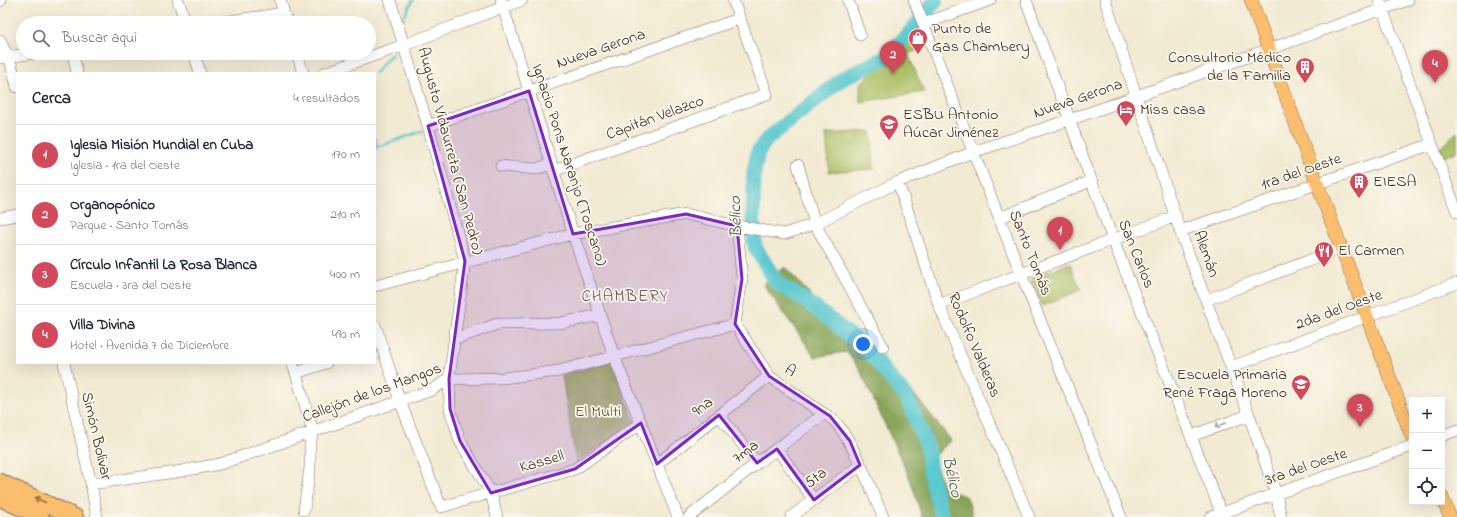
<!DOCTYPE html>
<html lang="es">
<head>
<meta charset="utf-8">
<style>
	body { margin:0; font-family:"Indie Flower",sans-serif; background:#f2f2f3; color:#1f2937 }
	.controls { position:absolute; right:12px; bottom:12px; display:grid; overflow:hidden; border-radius:0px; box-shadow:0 4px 16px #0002 }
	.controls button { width:36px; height:36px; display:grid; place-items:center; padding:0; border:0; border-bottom:1px solid #e0e1e3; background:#fff; color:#1f2937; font:20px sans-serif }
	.you { position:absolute; left:863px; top:344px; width:14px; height:14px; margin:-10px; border:3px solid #fff; border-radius:50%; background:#1a73e8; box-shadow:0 0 0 6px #1a73e833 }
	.badge { display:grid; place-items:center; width:26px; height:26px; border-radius:50%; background:#d1495b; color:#fff; font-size:13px; font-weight:700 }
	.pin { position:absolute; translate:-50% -33px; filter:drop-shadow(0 1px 2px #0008) }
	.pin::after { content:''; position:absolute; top:21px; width:14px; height:12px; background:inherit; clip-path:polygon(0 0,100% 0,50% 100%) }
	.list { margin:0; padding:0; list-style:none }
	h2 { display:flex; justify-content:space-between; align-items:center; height:52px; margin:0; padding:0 16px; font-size:17px }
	h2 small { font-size:13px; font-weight:400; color:#747a83 }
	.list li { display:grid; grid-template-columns:26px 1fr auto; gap:12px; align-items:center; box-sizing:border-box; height:60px; padding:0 16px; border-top:1px solid #e0e1e3 }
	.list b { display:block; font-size:15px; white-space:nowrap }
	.list p { margin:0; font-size:13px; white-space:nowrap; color:#747a83 }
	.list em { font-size:13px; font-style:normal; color:#747a83 }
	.icon { flex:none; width:22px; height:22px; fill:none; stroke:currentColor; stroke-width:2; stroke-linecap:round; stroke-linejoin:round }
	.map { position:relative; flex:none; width:1457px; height:517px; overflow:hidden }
	.search { position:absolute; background:#fff; box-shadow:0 4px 16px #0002; left:16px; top:16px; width:360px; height:44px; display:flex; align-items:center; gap:10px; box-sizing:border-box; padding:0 14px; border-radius:22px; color:#747a83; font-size:15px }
	.panel { position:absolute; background:#fff; box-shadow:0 4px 16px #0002; left:16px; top:72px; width:360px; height:292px; border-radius:0px }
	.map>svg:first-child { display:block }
	.green { fill:#abbf64; stroke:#737441 }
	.forest { fill:#88a65a; stroke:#62683c }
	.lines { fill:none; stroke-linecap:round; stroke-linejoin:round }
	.stream { stroke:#5bc8d0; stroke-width:2.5 }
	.river { stroke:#5bc8d0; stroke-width:15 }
	.minor-casing { stroke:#7b6d5d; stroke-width:12 }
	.major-casing { stroke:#7b6d5d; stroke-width:14 }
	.highway-casing { stroke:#7b6d5d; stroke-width:18 }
	.minor { stroke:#fff; stroke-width:11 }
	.major { stroke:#fbbd6e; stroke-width:13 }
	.highway { stroke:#fbbd6e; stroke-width:16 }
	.oneway { stroke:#a79f9a }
	.oneway2 { stroke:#916c42 }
	.marked { fill:#7b2cbf; fill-opacity:0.2; stroke:#7b2cbf; stroke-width:3; stroke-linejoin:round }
	.labels { text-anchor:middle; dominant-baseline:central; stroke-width:3.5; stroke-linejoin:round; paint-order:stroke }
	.poi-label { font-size:16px; fill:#3b2a1e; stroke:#fbf7ec; text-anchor:start }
	.street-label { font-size:16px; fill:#3b2a1e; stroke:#fbf7ec }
	.park-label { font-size:16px; fill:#5d5733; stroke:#fbf7ec }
	.water-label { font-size:17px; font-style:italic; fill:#455953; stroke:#fbf7ec }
	.neighbourhood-label { font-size:17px; letter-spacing:1px; fill:#6c555d; stroke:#fbf7ec }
</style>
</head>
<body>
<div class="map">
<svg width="1457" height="517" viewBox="0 0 1457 517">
	<rect width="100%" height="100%" fill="#fbf7ec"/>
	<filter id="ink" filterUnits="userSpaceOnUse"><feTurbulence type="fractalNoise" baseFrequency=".025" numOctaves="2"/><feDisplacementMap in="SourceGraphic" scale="8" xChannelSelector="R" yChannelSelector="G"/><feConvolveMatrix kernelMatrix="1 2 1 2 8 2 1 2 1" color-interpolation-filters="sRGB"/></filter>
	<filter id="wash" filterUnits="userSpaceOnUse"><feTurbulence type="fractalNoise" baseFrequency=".012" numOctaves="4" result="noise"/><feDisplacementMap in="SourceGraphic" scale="16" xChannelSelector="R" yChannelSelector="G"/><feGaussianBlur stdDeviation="0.9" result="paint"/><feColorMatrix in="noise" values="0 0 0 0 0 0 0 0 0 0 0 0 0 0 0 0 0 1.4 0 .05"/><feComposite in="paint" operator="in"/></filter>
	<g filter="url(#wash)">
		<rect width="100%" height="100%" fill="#f2ead2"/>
		<path class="green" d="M917 28 924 47 908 54 924 92 860 102V84Z
			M871 131 874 169 829 172 826 134Z
			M1457 132V151L1444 157 1440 148Z
			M1070 263 1081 290 1042 306 1031 278Z
			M611 362 635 423 576 462 562 375Z"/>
		<path class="forest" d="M785 267 823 309 865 341 918 399 951 440 933 458 944 488 967 497 973 517H922L910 479 859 368 846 352 815 357 763 284Z"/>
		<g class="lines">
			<path class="stream" d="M401 22 413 0
				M375 73 385 61 393 53
				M375 139 378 147
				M375 148 422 131"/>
			<path class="river" d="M936 0 913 29 884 58 842 79 767 139 758 152 754 173 753 217 755 247 777 283 809 303 865 347 907 398 927 446 930 472 942 517"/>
		</g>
	</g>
	<g filter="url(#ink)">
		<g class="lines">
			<defs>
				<path id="minor" d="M178 0 186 23
					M280 0 287 23
					M390 0 428 126 465 261 449 379 450 409 460 441 491 493 497 517
					M501 0 573 234 614 356 678 517
					M848 0 860 35
					M914 0 1021 274 1121 517
					M1026 0 1113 240 1223 517
					M1105 0 1180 231 1249 415 1276 494 1281 517
					M1379 0 1457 212
					M0 1 1 0
					M217 23 284 13
					M923 24 990 0
					M0 40 4 49 9 56 17 87
					M73 53 77 73
					M194 53 200 73
					M297 53 303 73
					M0 58 35 53
					M324 73 404 45 522 0
					M428 126 739 19
					M798 165 815 224 883 347
					M501 166 536 169 551 164
					M553 171 767 94 733 0
					M898 182 939 305 1029 517
					M0 218 17 215
					M999 218 1091 181
					M737 226 742 279 735 324 769 376 824 414C847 421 873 495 883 517
					M1180 231 1432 144
					M375 286 573 234 686 214 737 226 784 234 815 224 898 182 973 152 1069 120 1408 0
					M1206 300 1342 248
					M939 305 1176 216
					M375 325 400 401 441 507 575 469 641 423
					M455 339 497 324 561 323 601 315
					M64 363 91 484 97 517
					M292 363 296 373 313 432 310 443V468L304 510
					M1231 367 1457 283
					M296 373 326 363
					M719 415 757 463
					M1191 436 1249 415
					M1442 436 1457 430
					M777 449 814 500
					M657 464 769 376
					M91 484 176 472 220 464 432 390 449 379 503 378 559 371 735 324
					M689 517 757 463 824 414
					M791 517 860 465
					M1211 517 1412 446"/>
				<path id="major" d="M1251 0 1317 183 1412 437
					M1442 497 1450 517"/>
				<path id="highway" d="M0 482 75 517
					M0 498 41 517"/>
			</defs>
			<use href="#minor" class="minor-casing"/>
			<use href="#major" class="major-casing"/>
			<use href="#highway" class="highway-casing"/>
			<use href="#minor" class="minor"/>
			<use href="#major" class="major"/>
			<use href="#highway" class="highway"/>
		</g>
		<defs><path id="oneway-shaft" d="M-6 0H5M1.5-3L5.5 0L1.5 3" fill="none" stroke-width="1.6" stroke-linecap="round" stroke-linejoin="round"/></defs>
		<use class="oneway" href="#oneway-shaft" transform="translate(1220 425) rotate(160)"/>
		<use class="oneway2" href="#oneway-shaft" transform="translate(40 500) rotate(-155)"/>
	</g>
	<path class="marked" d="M529 91 573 234 686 214 737 226 742 279 735 324 769 376 830 416 850 441 860 465 814 500 777 449 757 463 719 415 657 464 641 423 575 469 491 493 460 441 450 409 449 379 465 261 428 126Z"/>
	<defs>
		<symbol id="shop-pin" viewBox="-11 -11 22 30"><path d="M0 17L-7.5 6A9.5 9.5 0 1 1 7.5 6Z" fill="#d1495b" stroke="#fbf7ec"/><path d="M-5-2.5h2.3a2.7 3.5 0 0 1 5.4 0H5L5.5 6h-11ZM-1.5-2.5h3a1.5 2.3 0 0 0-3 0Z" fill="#fff"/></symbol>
		<symbol id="building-pin" viewBox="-11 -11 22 30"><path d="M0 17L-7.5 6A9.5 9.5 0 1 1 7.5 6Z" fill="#d1495b" stroke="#fbf7ec"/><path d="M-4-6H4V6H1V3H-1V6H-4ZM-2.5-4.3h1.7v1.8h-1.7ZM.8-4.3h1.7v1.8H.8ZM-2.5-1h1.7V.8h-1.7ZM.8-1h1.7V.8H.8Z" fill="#fff"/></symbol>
		<symbol id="hotel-pin" viewBox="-11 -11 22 30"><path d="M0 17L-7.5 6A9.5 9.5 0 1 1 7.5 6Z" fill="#d1495b" stroke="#fbf7ec"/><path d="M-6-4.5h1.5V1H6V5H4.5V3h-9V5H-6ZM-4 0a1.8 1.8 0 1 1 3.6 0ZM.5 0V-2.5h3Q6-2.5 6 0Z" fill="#fff"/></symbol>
		<symbol id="school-pin" viewBox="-11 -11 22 30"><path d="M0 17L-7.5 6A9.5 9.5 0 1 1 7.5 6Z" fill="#d1495b" stroke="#fbf7ec"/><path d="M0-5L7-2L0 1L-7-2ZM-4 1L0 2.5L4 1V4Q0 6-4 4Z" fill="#fff"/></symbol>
		<symbol id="restaurant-pin" viewBox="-11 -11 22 30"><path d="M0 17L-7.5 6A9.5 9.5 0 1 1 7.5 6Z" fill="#d1495b" stroke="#fbf7ec"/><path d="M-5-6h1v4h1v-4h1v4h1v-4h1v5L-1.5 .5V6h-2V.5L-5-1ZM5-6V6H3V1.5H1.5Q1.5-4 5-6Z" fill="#fff"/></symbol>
	</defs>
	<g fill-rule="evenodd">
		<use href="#shop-pin" x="907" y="27" width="22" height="30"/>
		<use href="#building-pin" x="1294" y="56" width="22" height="30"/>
		<use href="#hotel-pin" x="1115" y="99" width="22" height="30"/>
		<use href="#school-pin" x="878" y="113" width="22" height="30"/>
		<use href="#building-pin" x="1348" y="171" width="22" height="30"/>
		<use href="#restaurant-pin" x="1313" y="240" width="22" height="30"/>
		<use href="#school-pin" x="1290" y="373" width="22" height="30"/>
	</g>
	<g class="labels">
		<g class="poi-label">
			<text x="932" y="29">Punto de<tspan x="932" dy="18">Gas Chambery</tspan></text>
			<text x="1291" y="58" text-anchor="end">Consultorio Médico<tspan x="1291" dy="18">de la Familia</tspan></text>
			<text x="1140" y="110">Miss casa</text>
			<text x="903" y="115">ESBU Antonio<tspan x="903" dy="18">Aúcar Jiménez</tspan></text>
			<text x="1373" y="182">EIESA</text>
			<text x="1338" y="251">El Carmen</text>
			<text x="1287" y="375" text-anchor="end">Escuela Primaria<tspan x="1287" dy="18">René Fraga Moreno</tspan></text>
		</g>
		<g class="street-label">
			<text transform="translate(601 49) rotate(-19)">Nueva Gerona</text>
			<text transform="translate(1078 99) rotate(-19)">Nueva Gerona</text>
			<text transform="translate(655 118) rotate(-20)">Capitán Velazco</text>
			<text transform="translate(450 151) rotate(75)">Augusto Vidaurreta (San Pedro)</text>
			<text transform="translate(569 165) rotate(72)">Ignacio Pons Naranjo (Toscano)</text>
			<text transform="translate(1301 172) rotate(-19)">1ra del Oeste</text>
			<text transform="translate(1030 253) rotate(68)">Santo Tomás</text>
			<text transform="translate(1136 254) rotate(68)">San Carlos</text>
			<text transform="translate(1206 254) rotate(70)">Alemán</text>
			<text transform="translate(1339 310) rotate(-20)">2da del Oeste</text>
			<text transform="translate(974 345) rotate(67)">Rodolfo Valderas</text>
			<text transform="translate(790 371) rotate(35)">A</text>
			<text transform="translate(372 393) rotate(-20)">Callejón de los Mangos</text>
			<text transform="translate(703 407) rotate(-38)">9na</text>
			<text transform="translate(96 436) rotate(77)">Simón Bolivar</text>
			<text transform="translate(746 452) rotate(-37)">7ma</text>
			<text transform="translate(542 462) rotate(-16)">Kassell</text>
			<text transform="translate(1306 467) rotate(-19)">3ra del Oeste</text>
			<text transform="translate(816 478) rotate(-37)">5ta</text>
		</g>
		<g class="park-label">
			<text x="598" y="412">El Multi</text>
		</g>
		<g class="water-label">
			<text transform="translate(736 217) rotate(-92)">Bélico</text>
			<text transform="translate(952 477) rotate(77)">Bélico</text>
		</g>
		<g class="neighbourhood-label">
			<text x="625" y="296">CHAMBERY</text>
		</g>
	</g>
</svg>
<div class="controls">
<button>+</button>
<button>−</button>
<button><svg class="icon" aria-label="locate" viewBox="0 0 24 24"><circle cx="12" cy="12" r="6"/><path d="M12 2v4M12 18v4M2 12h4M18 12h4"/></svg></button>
</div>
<div class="you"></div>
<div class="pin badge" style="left:1060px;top:250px">1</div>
<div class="pin badge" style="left:893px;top:74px">2</div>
<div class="pin badge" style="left:1360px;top:427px">3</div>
<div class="pin badge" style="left:1435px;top:83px">4</div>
<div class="search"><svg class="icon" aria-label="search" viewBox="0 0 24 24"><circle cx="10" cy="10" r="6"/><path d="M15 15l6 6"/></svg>Buscar aquí</div>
<section class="panel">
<h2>Cerca<small>4 resultados</small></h2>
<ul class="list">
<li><span class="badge">1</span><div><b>Iglesia Misión Mundial en Cuba</b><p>Iglesia · 1ra del Oeste</p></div><em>170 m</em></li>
<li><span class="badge">2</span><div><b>Organopónico</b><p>Parque · Santo Tomás</p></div><em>210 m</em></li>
<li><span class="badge">3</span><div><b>Círculo Infantil La Rosa Blanca</b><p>Escuela · 3ra del Oeste</p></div><em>400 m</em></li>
<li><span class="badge">4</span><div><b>Villa Divina</b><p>Hotel · Avenida 7 de Diciembre</p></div><em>490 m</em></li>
</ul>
</section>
</div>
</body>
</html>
